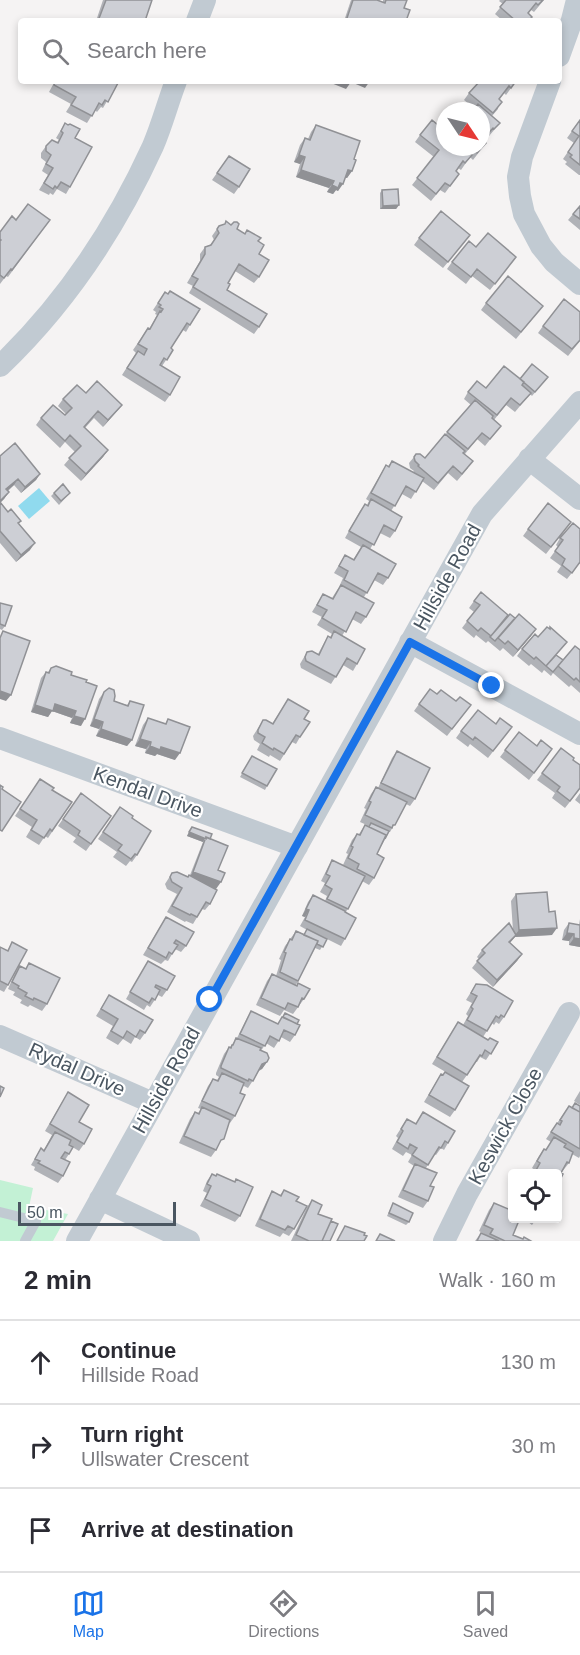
<!DOCTYPE html>
<html lang="en">
<head>
<meta charset="utf-8">
<style>
	body { margin:0; font-family:Arial,sans-serif; background:#f2f2f3; color:#2b2b33 }
	.controls { position:absolute; right:18px; bottom:18px; display:grid; overflow:hidden; border-radius:6px; box-shadow:0 3px 9px #0003 }
	.controls button { width:54px; height:54px; display:grid; place-items:center; padding:0; border:0; border-bottom:2px solid #e1e1e2; background:#fff; color:#2b2b33; font:30px sans-serif }
	.compass { position:absolute; left:436px; top:102px; width:54px; height:54px; border-radius:50%; background:#fff; box-shadow:0 3px 9px #0003; rotate:125deg }
	.scale { position:absolute; left:18px; bottom:15px; width:158px; box-sizing:border-box; padding-left:6px; border:3px solid #4a5661; border-top:0; font-size:16px; line-height:21px; white-space:nowrap; color:#4a5661; -webkit-text-stroke:4px #fff; paint-order:stroke }
	.stop { position:absolute; width:18px; height:18px; margin:-14px; border:4px solid #1a73e8; border-radius:50%; background:#fff }
	.stop.end { background:#1a73e8; border-color:#fff; box-shadow:0 2px 6px #0008 }
	.list { margin:0; padding:0; list-style:none }
	h2 { display:flex; justify-content:space-between; align-items:center; height:78px; margin:0; padding:0 24px; font-size:26px }
	h2 small { font-size:20px; font-weight:400; color:#7c7c81 }
	.list li { display:grid; grid-template-columns:39px 1fr auto; gap:18px; align-items:center; box-sizing:border-box; height:84px; padding:0 24px; border-top:2px solid #e1e1e2 }
	.list b { display:block; font-size:22px; white-space:nowrap }
	.list p { margin:0; font-size:20px; white-space:nowrap; color:#7c7c81 }
	.list em { font-size:20px; font-style:normal; color:#7c7c81 }
	.icon { flex:none; width:33px; height:33px; fill:none; stroke:currentColor; stroke-width:2; stroke-linecap:round; stroke-linejoin:round }
	.map { position:relative; flex:none; width:580px; height:1241px; overflow:hidden }
	.search { position:absolute; background:#fff; box-shadow:0 3px 9px #0003; left:18px; right:18px; top:18px; height:66px; display:flex; align-items:center; gap:15px; box-sizing:border-box; padding:0 21px; border-radius:6px; color:#7c7c81; font-size:22px }
	.sheet { height:330px; background:#fff }
	nav { display:flex; justify-content:space-around; align-items:center; box-sizing:border-box; height:84px; border-top:2px solid #e1e1e2; background:#fff; font-size:16px; color:#7c7c81 }
	nav a { display:grid; justify-items:center; gap:3px }
	nav .on { color:#1a73e8 }
	.map>svg:first-child { display:block }
	.green { fill:#c3f1d5 }
	.water { fill:#90daee }
	.lines { fill:none; stroke-linecap:round; stroke-linejoin:round }
	.service { stroke:#c1cad2; stroke-width:10 }
	.minor { stroke:#c1cad2; stroke-width:22 }
	.wall { fill:#b0b2b7 }
	.shaded-wall { fill:#909195 }
	.building { fill:#cdcfd5; stroke:#909195; stroke-width:1.5 }
	.route { stroke:#1a73e8; stroke-width:8 }
	.labels { text-anchor:middle; dominant-baseline:central; stroke-width:4.5; stroke-linejoin:round; paint-order:stroke }
	.street-label { font-size:20px; fill:#4a5661; stroke:#fff }
</style>
</head>
<body>
<div class="map">
<svg width="580" height="1241" viewBox="0 0 580 1241">
	<rect width="100%" height="100%" fill="#f5f3f3"/>
	<path class="green" d="M0 1180 33 1188 29 1207 68 1214 53 1241H0Z"/>
	<path class="water" d="M39 488 50 501 29 519 18 506Z"/>
	<g class="lines">
		<path class="service" d="M0 1212 36 1221 25 1241"/>
		<path class="minor" d="M197 21 205 0
			M559 56 572 20 577 0
			M550 81 522 157 518 177 520 196 524 214 541 246 554 262 580 284
			M0 366C65 304 116 227 153 146 162 125 168 102 176 81
			M529 459 580 499
			M410 642 580 734
			M0 738 297 847
			M0 1036 153 1103
			M100 1199 189 1241
			M77 1241 482 514 580 402
			M444 1241 467 1194 569 1013"/>
	</g>
	<path class="wall" d="M103 0H152L145 21H96Z
		M351 0H377L383 2V0H407L404 8 406 21H344Z
		M500 0H544L534 12 531 10 528 14 529 21H503L495 14 503 4 499 1Z
		M55 81H119L103 108 101 107 97 112 95 110 87 123 66 112 71 104 49 92Z
		M516 81 506 95 504 93 499 99 498 109 492 116 500 123 489 136 488 134 482 140 486 143 473 160 470 157 461 170 458 168 456 171 459 174 445 193 440 190 431 201 412 185 434 157 415 142 420 135 445 130V129V147H481L475 109 464 100 469 93Z
		M580 120V175H579L565 164 567 162 563 159 574 143 567 138Z
		M65 123 75 138 70 187 66 194 57 189 53 195 50 193 49 195 39 190 48 175 42 171 46 162 41 158V153L46 146 57 142 59 140 56 138Z
		M316 125 354 159 352 171 347 178H345L338 191 336 190 333 194 327 192 329 188 296 177 300 164 294 162 300 145 305 138 308 139 311 132Z
		M229 156 239 187 234 194 212 180Z
		M382 190 399 205 396 209H380V193Z
		M580 206V230L568 220Z
		M16 220H50L8 277 6 276 0 284V232Z
		M219 226 237 229 258 241 259 277 254 283 235 271 228 283 227 290 259 327 254 334 189 293 193 286 187 283 200 261V254L205 247 210 245 214 240 212 236Z
		M419 238 465 242 443 268 414 245Z
		M516 257 490 290 472 276 466 284 447 269 452 262Z
		M165 292 190 325 186 332 183 330 171 348 173 350 162 366 170 395 165 402 122 375 136 353 133 350 148 328 149 329 157 315 155 314 156 312 153 310Z
		M486 303 538 312 516 339 481 310Z
		M580 312V341L568 356 538 333 543 326Z
		M548 377 532 396 530 394 515 412 506 405 494 420 501 426 485 446 477 439 465 454 468 468 457 481 448 473 434 490 422 481 411 499 402 494 391 511 395 531 390 538 380 533 370 549 388 578 383 585 374 580 364 597 366 617 361 624 352 619 342 636 357 664 353 671 343 665 331 684 301 668 300 664 307 652 318 654 324 643 328 636 330 637 332 634 317 625 322 617 312 612 323 594 332 598 339 587 343 578 334 573 345 555 353 560 361 547 345 538 360 511 365 504 367 505 369 501 366 499 386 465 388 466 392 461 413 472 414 471 410 468 409 463 414 457 425 458 471 405 464 399 468 392 486 388 520 379Z
		M86 393 122 405 117 411 103 427 94 418 85 428 108 450 103 457 81 481 64 465 75 452 65 442 60 448 36 425 41 418 65 415 66 414 58 406 63 399Z
		M0 456 40 474 36 480 21 493 14 485 8 491 9 492 4 499 0 503 8 512 21 521 19 524 30 550 16 562 0 543Z
		M54 493H70L59 505 51 496Z
		M566 528 546 554 523 536 528 529Z
		M580 529V564H579L567 579 557 572 561 566 550 558 558 547 556 545 560 538Z
		M474 601 531 636 513 657 503 648 500 651 488 641 486 643 476 635 474 638 462 628 474 612 469 608Z
		M0 603 5 626 2 630 0 629Z
		M538 637 567 642 556 655 563 660 580 650V693L571 685 569 687 553 673 551 676 544 670 542 673 531 664 529 666 517 656 522 649Z
		M51 668 71 675 81 726 70 723 72 718 52 711 48 717 31 712 41 678 46 672H48Z
		M104 692 114 701 127 705 130 701 132 740 127 746 96 736 99 729 90 726 99 699Z
		M288 699 304 719 300 737 296 744 292 742 280 761 270 755 269 757 257 750 260 744 254 740 253 736 263 720 272 724Z
		M456 701 471 705 447 736 414 711 419 704Z
		M148 718 165 724 168 719 175 760 157 754 155 756 145 753 146 749 135 746 143 725Z
		M496 724 512 727 488 758 470 744 468 747 456 738 461 731Z
		M519 732 548 755 529 780 500 757Z
		M561 748 573 760 580 789 565 808 552 798 555 793 537 780Z
		M397 751 415 799 410 806 406 804 390 832H389L377 854 374 878 369 885 362 881 346 912 345 939 341 946 327 939 320 950 315 948 296 985 304 999 293 1014 284 1010 280 1016 256 1005 267 981 272 974 276 976 281 960 279 959 285 946 296 931 304 934 307 930 300 926 305 917 302 916 308 902 313 895 325 901 327 896 320 892 325 883 321 881 328 867 332 860 354 871 343 865 348 854 346 853 352 840 357 834H359L365 825 369 826 360 822 366 809 364 808 371 794 376 787 378 788 392 758Z
		M252 756 267 786 265 790 240 777Z
		M40 779 52 790 72 802 48 838 45 836 39 845 26 837 32 827 15 816Z
		M81 793 111 816 86 851 73 842 76 838 58 826Z
		M580 793V804L575 800Z
		M120 807 132 818 137 855 132 862 130 861 126 866 113 857 117 852 98 839Z
		M192 827 210 839 218 870 216 889 210 904 205 910 202 909 193 924 186 921 185 922 167 912 177 894 167 889 165 884 172 873 188 877 190 875 203 842 187 836Z
		M516 894 549 912 552 935 515 937 510 943 522 954 517 961 493 987 472 968 479 959 477 957 482 950 513 931 511 901Z
		M166 917 186 946 181 952 175 949 168 961 165 960 161 964 143 955Z
		M580 919V947L569 945V941L562 940 564 930 569 923 579 925Z
		M12 942 8 985 4 992 0 990V947L7 951Z
		M148 961 167 990 162 997 158 995 150 1007 147 1005 144 1010 126 999Z
		M29 963 47 1004 42 1011 30 1005 28 1007 20 1003 22 1000 13 995 15 992 8 989 15 973 20 966 25 969Z
		M476 984 504 1017 499 1024 496 1022 494 1025 492 1023 483 1037 488 1040 498 1042 486 1060 480 1057 477 1062H476L462 1082 455 1110 450 1117 424 1102 441 1074 456 1078 432 1064 458 1022 463 1025 468 1016 466 1014 472 1003 466 1000Z
		M109 995 145 1033 140 1040 135 1037 131 1044 123 1039 118 1045 106 1038 113 1026 96 1016Z
		M251 1011 277 1024 285 1013 297 1024 295 1035 290 1042 281 1037 274 1048 266 1043 261 1051 267 1062 262 1069 259 1071 248 1088 244 1086 242 1087 240 1093 235 1116 230 1123 229 1122 216 1150 211 1157 179 1143 190 1119 195 1112 198 1113 201 1109 198 1108 208 1086 213 1079 217 1080 219 1077 216 1075V1073L224 1054 229 1047H230L237 1038 247 1018Z
		M580 1091V1105L574 1101Z
		M68 1092 79 1122 84 1144 79 1151 69 1145V1154L65 1160 63 1176 58 1183 34 1170 35 1167 31 1165 41 1148 44 1150 52 1135 45 1131Z
		M569 1106 572 1108 580 1106V1156L579 1158 572 1154 569 1163 561 1173H533L535 1170 532 1168 539 1156 544 1149 546 1150 551 1142 546 1139Z
		M423 1112 448 1143 444 1150 441 1148 436 1155 434 1154 426 1168 430 1186 428 1201 423 1208 398 1197 411 1170 414 1166 408 1162 412 1155 406 1152 403 1156 392 1149 398 1138 396 1136 407 1119 416 1124Z
		M212 1174 240 1216 235 1222 200 1206 207 1193 203 1191 207 1181Z
		M284 1190 296 1201 294 1229 289 1236 283 1233 280 1237 255 1226 268 1198 272 1191 280 1195Z
		M312 1200 330 1241H291L307 1207Z
		M513 1200V1235L522 1239 531 1241H475L481 1233 488 1236 479 1231 489 1210 494 1203 507 1209Z
		M393 1203 409 1222 406 1225 387 1216Z
		M523 1218H537L532 1225Z"/>
	<path class="shaded-wall" d="M326 81H370L365 88 351 82 346 89Z
		M299 155 305 157 300 164 294 162Z
		M301 170 334 181 329 188 296 177Z
		M348 170 352 171 347 178 343 177Z
		M340 183 343 184 338 191 336 190 333 194 327 192 332 185Z
		M399 205 396 209H380L383 206Z
		M122 405 117 411 103 427 108 420Z
		M108 450 103 457 81 481 86 474Z
		M40 474 36 480 21 493 25 487Z
		M18 479 14 485 1 496 6 489Z
		M9 492 4 499 0 503V501Z
		M35 543 30 550 16 562 21 555Z
		M536 629 531 636 513 657 518 650Z
		M0 691 11 695 6 701 0 699Z
		M55 704 76 711 72 718 52 711 48 717 31 712 35 705Z
		M74 716 85 719 81 726 70 723Z
		M94 719 103 722 99 729 90 726Z
		M101 729 132 740 127 746 96 736Z
		M140 739 151 742 146 749 135 746Z
		M150 746 161 747 180 753 175 760 157 754 155 756 145 753Z
		M189 832 205 838 203 842 187 836Z
		M193 872 221 882 216 889 188 879Z
		M306 909 309 910 305 917 302 916Z
		M557 928 552 935 515 937 504 949 519 930Z
		M567 933 574 934 569 941 562 940Z
		M574 938 580 939V947L569 945Z
		M522 954 517 961 493 987 497 980Z
		M267 1062 262 1069 257 1071 262 1064Z"/>
	<path class="building" d="M106 0H152L145 21H98Z
		M353 0H377L385 3 386 0H407L404 8 410 10 406 21H346Z
		M506 0H543L538 5 536 3 528 13 532 17 528 21H516L500 7Z
		M56 81H119L108 102 105 100 102 105 99 103 92 116 71 105 76 97 54 85Z
		M480 81H516L511 88 509 86 499 99 502 102 493 113 469 93Z
		M478 104 500 123 494 129 493 128 482 140 486 143 477 153 471 147H481V111H473Z
		M432 120 445 131V147H466L471 152 470 153 472 155 465 163 463 161 456 171 459 174 450 186 445 183 436 194 417 178 439 150 420 135Z
		M580 120V165L570 157 572 155 568 152 579 136 572 131Z
		M65 123 68 125 70 124 80 129 75 138 92 147 70 187 61 182 57 188 55 186 53 189 44 183 53 168 46 164 51 155 46 151V146L52 140 58 143 63 133 61 131Z
		M316 125 360 141 354 159 356 160 352 171 348 170 343 184 340 183 338 188 332 185 334 181 301 170 305 157 299 155 305 138 310 140Z
		M229 156 250 169 239 187 217 173Z
		M398 189 399 205 383 206 382 190Z
		M28 204 50 220 12 270 11 269 4 278 0 275V241L1 240 0 239V232L12 216 16 220Z
		M580 206V219L573 214Z
		M441 211 470 235 448 262 419 238Z
		M226 221 231 225 234 222H237L239 224 237 229 245 234 247 230 261 238 258 241 264 245 259 254 269 260 259 277 239 264 228 283 230 284 227 290 267 314 259 327 193 287 198 279 192 276 205 254V247L211 245 219 233 217 229 219 226 225 224Z
		M488 233 516 257 495 284 477 269 471 277 452 262 469 241 476 247Z
		M508 276 543 306 521 332 486 303Z
		M170 291 200 309 190 325 187 323 171 348 173 350 167 360 164 358 160 365 180 377 170 395 127 368 138 351 144 355 147 349 138 344 148 328 150 329 160 311 161 312 163 309 159 307 161 305 158 303 165 292 168 294Z
		M564 299 580 312V340L572 349 543 326Z
		M532 364 548 377 535 392 520 379Z
		M504 366 524 382 522 385 531 393 520 405 511 398 497 415 468 392 477 381 486 388Z
		M97 381 122 405 108 420 98 411 84 427 108 450 86 474 69 458 81 446 70 435 65 441 41 418 53 405 65 415 72 408 63 399 77 385 86 393Z
		M475 400 493 416 492 418 501 426 490 439 482 433 468 449 447 432Z
		M445 434 465 451 463 453 473 461 462 474 453 466 438 483 418 466 419 465 415 461 414 457 416 454H420L425 458Z
		M15 443 40 474 25 487 18 479 6 489 9 492 0 501V456Z
		M392 461 424 478 416 492 406 486 395 506 371 493 386 465 389 467Z
		M63 484 70 493 61 501 54 493Z
		M371 499 402 517 395 531 384 525 374 545 349 531 365 504 368 506Z
		M0 502 8 512 11 509 21 521 18 523 35 543 21 555 0 531Z
		M548 503 571 522 551 547 528 529Z
		M573 523 580 529V562L572 573 562 565 565 559 555 551 563 540 560 538Z
		M363 545 396 564 388 578 378 573 367 593 344 580 348 571 339 566 345 555 354 560Z
		M341 585 374 603 366 617 356 612 346 632 322 618 327 610 317 605 323 594 333 599Z
		M481 592 508 615 491 636 481 628 478 631 467 621 480 605 474 601Z
		M0 603 12 606 5 626 0 624Z
		M510 614 515 618 495 641 490 637Z
		M519 614 536 629 518 650 508 641 505 644 498 638Z
		M547 627 550 629V627L567 642 546 666 536 657 534 659 522 649 535 634 538 637Z
		M3 631 30 641 11 695 0 691V638Z
		M334 631 365 649 357 664 347 658 336 677 306 661 305 657 307 652 312 651 319 655 328 636 331 638Z
		M575 646 580 650V682L576 678 574 680 558 666Z
		M556 655 563 660 553 672 546 666Z
		M56 666 72 672 71 675 87 680 86 682 97 686 85 719 74 716 76 711 55 704 53 711 35 705 46 672 49 673 51 668Z
		M109 688 114 690 115 696 114 701 128 706 130 701 144 705 132 740 101 729 103 722 94 719 104 692Z
		M430 689 437 694 441 690 456 701 460 697 471 705 452 729 419 704Z
		M288 699 309 711 304 719 310 722 300 737 296 735 284 754 274 748 273 750 262 743 265 737 258 733V730L263 720H266L273 724Z
		M478 710 496 724 500 718 512 727 493 751 475 737 473 740 461 731Z
		M148 718 166 724 168 719 190 727 180 753 161 747 160 750 150 746 151 742 140 739Z
		M519 732 537 746 541 740 552 749 534 773 505 750Z
		M561 748 574 758 573 760 580 765V788L570 801 557 791 560 787 542 773Z
		M397 751 430 768 415 799 381 783Z
		M252 756 277 769 267 786 242 773Z
		M40 779 54 788 52 790 72 802 52 831 50 829 44 838 31 830 37 820 20 809Z
		M0 785 3 787 2 789 21 802 2 831 0 830Z
		M376 787 407 802 395 825H393L392 828 365 815 371 802 369 801Z
		M81 793 111 816 91 844 78 835 80 831 63 819Z
		M120 807 133 816 132 818 151 831 137 855 135 854 131 859 118 850 122 845 103 832Z
		M371 823 389 831 385 839 386 835 369 827Z
		M365 825 386 835 377 854 384 858 374 878 357 869 359 864 348 858 353 847 351 846 357 834 360 835Z
		M192 827 212 834 210 839 206 837V839L189 832Z
		M206 837 228 846 218 870 225 873 221 882 193 872Z
		M332 860 365 876 348 909 327 899 332 889 325 885 330 876 326 874Z
		M177 872 188 877 189 875 217 890 210 904 206 902 197 917 191 914 190 915 172 906 182 888 172 882 170 877 172 873Z
		M547 892 549 912 555 911 557 928 519 930 516 894Z
		M313 895 345 911V912L356 918 345 939 305 920 309 910 306 909Z
		M166 917 194 932 186 946 176 940 174 943 178 945 172 954 169 952 166 958 148 948Z
		M509 923 516 935 509 942 522 954 497 980 477 961 485 953 482 950Z
		M569 923 580 925V939L574 938V934L567 933Z
		M307 929 327 939 323 947 317 944 318 941 304 935Z
		M296 931 318 941 298 981 280 972 286 953 284 952 290 939 292 940Z
		M12 942 27 950 8 985 0 981V947L8 951Z
		M148 961 175 976 167 990 156 985 155 987 160 990 155 1000 152 998 149 1003 130 992Z
		M29 963 60 978 47 1004 34 998 33 1000 25 996 27 993 18 988 19 986 12 982 20 966 26 969Z
		M272 974 297 986 298 983 310 989 304 999 302 998 298 1007 288 1003 285 1009 261 998Z
		M476 984 487 985 513 1001 504 1017 501 1015 499 1018 496 1016 487 1031 467 1020 473 1009 471 1007 477 996 471 993Z
		M109 995 153 1020 145 1033 140 1030 136 1037 127 1031 123 1038 111 1031 118 1019 101 1009Z
		M251 1011 278 1024 282 1017 300 1025 295 1035 284 1030 279 1041 270 1036 265 1046 240 1034Z
		M285 1013 299 1020 297 1024 283 1017Z
		M458 1022 488 1040 490 1038 498 1042 491 1054 485 1050 482 1056 480 1055 467 1075 437 1057Z
		M236 1038 261 1048 260 1050 267 1053 269 1058 267 1062 262 1064 253 1081 249 1079 248 1081 221 1068V1066L229 1047 231 1048 232 1045H233Z
		M445 1072 469 1086 455 1110 429 1095 441 1074 443 1075Z
		M222 1073 244 1083 240 1093 245 1095 235 1116 202 1101 213 1079 218 1081Z
		M0 1086 4 1088 0 1097Z
		M68 1092 89 1105 79 1122 92 1129 84 1144 50 1124Z
		M575 1103 580 1106V1112L572 1108Z
		M569 1106 580 1112V1149L551 1132 557 1123 560 1125 562 1121 560 1120Z
		M202 1107 230 1120 224 1139 221 1140 216 1150 184 1136 195 1112 199 1114Z
		M423 1112 455 1131 448 1143 445 1141 441 1148 439 1147 428 1165 412 1155 417 1148 410 1144 408 1149 397 1142 403 1131 401 1129 407 1119 416 1124Z
		M55 1132 71 1140 69 1145 73 1147 69 1154 65 1152 61 1158 70 1162 63 1176 38 1163 40 1161 35 1159 41 1148 44 1151Z
		M554 1137 566 1144 564 1147 573 1152 569 1163 567 1162 561 1173 563 1174 558 1184V1173H538L535 1172 540 1163 537 1161 544 1149 546 1150Z
		M415 1164 437 1173 430 1186 434 1187 428 1201 403 1190Z
		M212 1174 216 1176 217 1174 235 1182 236 1179 253 1187 240 1216 205 1199 211 1186 207 1184Z
		M284 1190 299 1197 296 1201 307 1206 294 1229 288 1226 285 1230 260 1219 272 1191 281 1196Z
		M312 1200 322 1205 318 1214 332 1219 322 1241H309L296 1235Z
		M393 1203 413 1213 409 1222 389 1213Z
		M494 1203 513 1211V1218H520L513 1235 523 1239 524 1237 531 1241H505L490 1234 493 1229 484 1225Z
		M331 1221 338 1224 330 1241H322Z
		M345 1226 365 1233 364 1235 367 1236 364 1241H337Z
		M481 1233 499 1241H477Z
		M380 1234 395 1241H376Z"/>
	<g class="lines">
		<path class="route" d="M210 1000 410 642 492 686"/>
	</g>
	<g class="labels">
		<g class="street-label">
			<text transform="translate(447 577) rotate(-61)">Hillside Road</text>
			<text transform="translate(148 792) rotate(20)">Kendal Drive</text>
			<text transform="translate(77 1069) rotate(24)">Rydal Drive</text>
			<text transform="translate(166 1080) rotate(-61)">Hillside Road</text>
			<text transform="translate(505 1126) rotate(-61)">Keswick Close</text>
		</g>
	</g>
</svg>
<div class="controls">
<button><svg class="icon" aria-label="locate" viewBox="0 0 24 24"><circle cx="12" cy="12" r="6"/><path d="M12 2v4M12 18v4M2 12h4M18 12h4"/></svg></button>
</div>
<svg class="compass" viewBox="-18 -18 36 36"><path d="M0-13l5 13h-10z" fill="#e53935"/><path d="M0 13l5-13h-10z" fill="#7c7c81"/></svg>
<div class="scale">50 m</div>
<div class="stop" style="left:210px;top:1000px"></div>
<div class="stop end" style="left:492px;top:686px"></div>
<div class="search"><svg class="icon" aria-label="search" viewBox="0 0 24 24"><circle cx="10" cy="10" r="6"/><path d="M15 15l6 6"/></svg>Search here</div>
</div>
<section class="sheet">
<h2>2 min<small>Walk · 160 m</small></h2>
<ul class="list">
<li><svg class="icon" aria-label="ahead" viewBox="0 0 24 24"><path d="M12 20V5M6 11l6-6 6 6"/></svg><div><b>Continue</b><p>Hillside Road</p></div><em>130 m</em></li>
<li><svg class="icon" aria-label="right" viewBox="0 0 24 24"><path d="M7 20v-9h11M14 6l5 5-5 5"/></svg><div><b>Turn right</b><p>Ullswater Crescent</p></div><em>30 m</em></li>
<li><svg class="icon" aria-label="arrive" viewBox="0 0 24 24"><path d="M6 21V4h12l-3 4 3 4H6"/></svg><div><b>Arrive at destination</b></div></li>
</ul>
</section>
<nav>
<a class="on"><svg class="icon" aria-label="map" viewBox="0 0 24 24"><path d="M3 6l6-2 6 2 6-2v14l-6 2-6-2-6 2zM9 4v14M15 6v14"/></svg>Map</a>
<a><svg class="icon" aria-label="directions" viewBox="0 0 24 24"><path d="M12 3l9 9-9 9-9-9zM9 14v-3h6M13 9l2 2-2 2"/></svg>Directions</a>
<a><svg class="icon" aria-label="saved" viewBox="0 0 24 24"><path d="M7 4h10v16l-5-4-5 4z"/></svg>Saved</a>
</nav>
</body>
</html>
